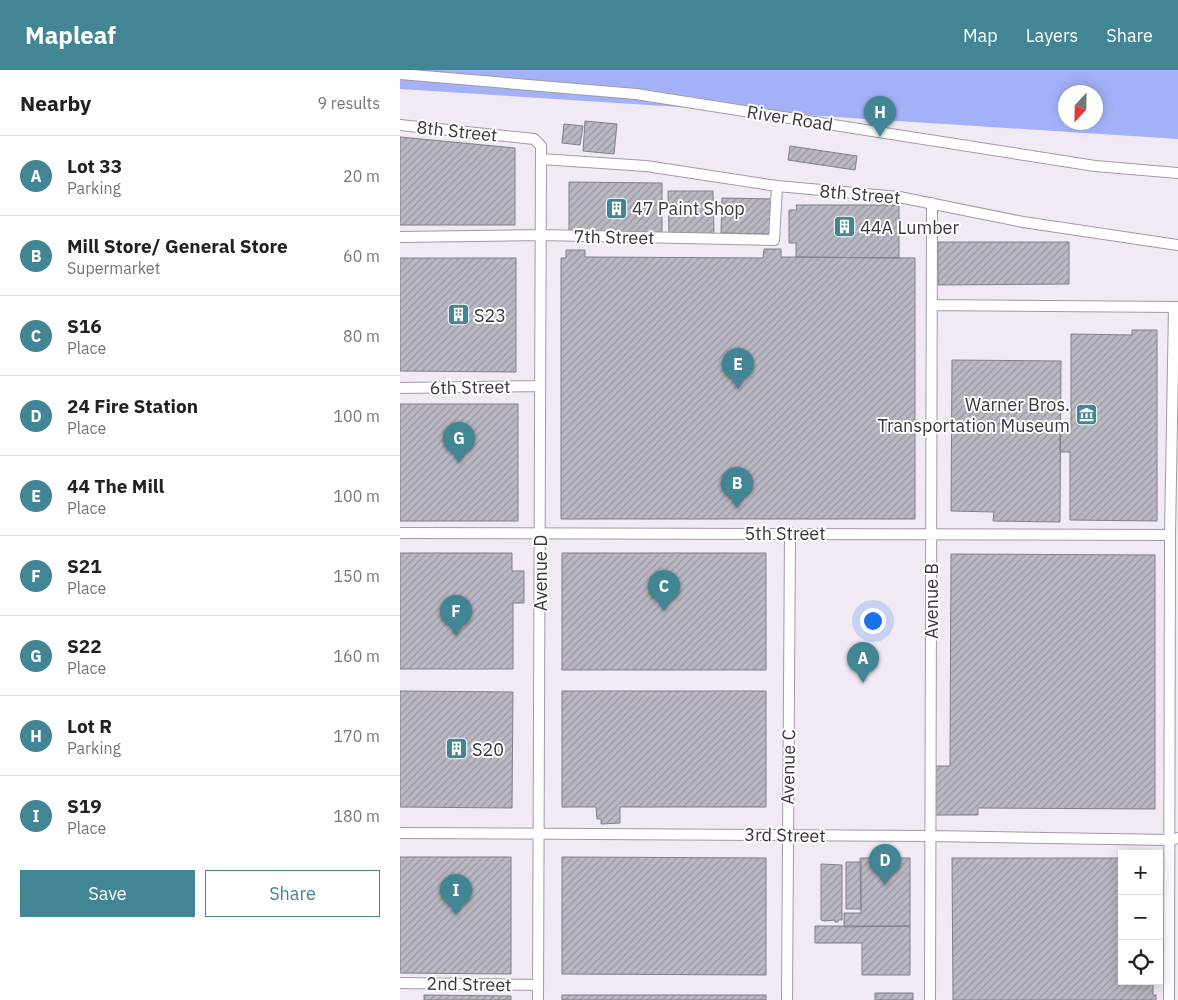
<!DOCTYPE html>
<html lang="en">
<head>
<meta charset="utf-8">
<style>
	body { margin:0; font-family:"IBM Plex Sans",sans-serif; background:#f2f2f2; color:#202124 }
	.controls { position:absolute; right:15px; bottom:15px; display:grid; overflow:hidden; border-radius:0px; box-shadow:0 2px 12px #0003 }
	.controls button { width:45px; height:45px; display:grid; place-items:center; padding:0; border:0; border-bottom:1px solid #e0e0e0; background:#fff; color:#202124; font:25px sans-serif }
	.compass { position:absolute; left:658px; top:15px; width:45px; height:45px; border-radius:50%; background:#fff; box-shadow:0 2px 12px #0003; rotate:202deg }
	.you { position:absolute; left:472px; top:550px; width:18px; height:18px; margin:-12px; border:4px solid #fff; border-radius:50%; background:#1a73e8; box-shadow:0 0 0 8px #1a73e833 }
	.badge { display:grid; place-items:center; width:32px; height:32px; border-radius:50%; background:#428595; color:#fff; font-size:16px; font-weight:700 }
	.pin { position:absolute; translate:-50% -41px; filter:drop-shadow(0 1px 2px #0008) }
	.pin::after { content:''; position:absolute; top:26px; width:18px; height:15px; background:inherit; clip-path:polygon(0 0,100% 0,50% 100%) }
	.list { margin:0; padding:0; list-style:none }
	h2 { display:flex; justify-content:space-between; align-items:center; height:65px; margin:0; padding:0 20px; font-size:21px }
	h2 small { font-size:16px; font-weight:400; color:#757577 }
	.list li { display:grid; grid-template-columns:32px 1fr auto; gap:15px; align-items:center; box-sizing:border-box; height:80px; padding:0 20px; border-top:1px solid #e0e0e0 }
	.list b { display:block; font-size:19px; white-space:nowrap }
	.list p { margin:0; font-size:16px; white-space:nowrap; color:#757577 }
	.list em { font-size:16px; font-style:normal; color:#757577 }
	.actions { display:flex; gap:10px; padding:15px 20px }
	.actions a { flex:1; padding:11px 0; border:1px solid #428595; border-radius:0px; text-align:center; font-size:18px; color:#428595 }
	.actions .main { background:#428595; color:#fff }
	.icon { flex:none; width:28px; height:28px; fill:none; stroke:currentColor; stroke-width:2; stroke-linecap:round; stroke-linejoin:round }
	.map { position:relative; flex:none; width:778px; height:930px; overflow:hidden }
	header { display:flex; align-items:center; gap:30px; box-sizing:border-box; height:70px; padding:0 25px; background:#428595; color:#fff }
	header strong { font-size:24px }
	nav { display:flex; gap:28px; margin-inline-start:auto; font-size:18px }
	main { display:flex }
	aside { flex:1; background:#fff }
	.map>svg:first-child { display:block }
	.water { fill:#a3b2f8; fill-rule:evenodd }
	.building { fill:url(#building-hatch); stroke:#817f8a }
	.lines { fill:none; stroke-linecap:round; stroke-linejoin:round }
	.service-casing { stroke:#a09aa4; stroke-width:12 }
	.service { stroke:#fff; stroke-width:10 }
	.labels { text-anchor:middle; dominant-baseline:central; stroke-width:4; stroke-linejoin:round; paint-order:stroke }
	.street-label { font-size:18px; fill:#39363a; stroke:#fff }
	.poi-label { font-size:18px; fill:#39363a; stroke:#fff; text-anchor:start }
</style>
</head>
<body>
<header>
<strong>Mapleaf</strong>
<nav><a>Map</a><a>Layers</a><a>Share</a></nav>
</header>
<main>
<aside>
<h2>Nearby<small>9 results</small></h2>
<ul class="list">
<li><span class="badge">A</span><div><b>Lot 33</b><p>Parking</p></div><em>20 m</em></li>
<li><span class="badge">B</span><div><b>Mill Store/ General Store</b><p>Supermarket</p></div><em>60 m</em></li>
<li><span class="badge">C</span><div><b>S16</b><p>Place</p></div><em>80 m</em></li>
<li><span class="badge">D</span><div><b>24 Fire Station</b><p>Place</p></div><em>100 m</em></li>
<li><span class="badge">E</span><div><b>44 The Mill</b><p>Place</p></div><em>100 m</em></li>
<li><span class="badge">F</span><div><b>S21</b><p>Place</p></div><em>150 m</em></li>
<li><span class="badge">G</span><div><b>S22</b><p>Place</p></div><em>160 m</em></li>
<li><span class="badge">H</span><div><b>Lot R</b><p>Parking</p></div><em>170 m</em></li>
<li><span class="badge">I</span><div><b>S19</b><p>Place</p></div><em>180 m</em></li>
</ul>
<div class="actions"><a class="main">Save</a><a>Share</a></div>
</aside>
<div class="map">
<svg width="778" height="930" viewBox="0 0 778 930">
	<defs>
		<pattern id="building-hatch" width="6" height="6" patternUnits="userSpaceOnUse" patternTransform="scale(1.25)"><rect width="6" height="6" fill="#bab8c3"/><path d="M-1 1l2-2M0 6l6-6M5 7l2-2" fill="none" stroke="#98969f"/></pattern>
	</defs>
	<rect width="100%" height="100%" fill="#f1eaf5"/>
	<path class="water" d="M0 0H778V69L0 19ZM666 22H696V52H666Z"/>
	<path class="building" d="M185 51 217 54 214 84 183 81Z
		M164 54 183 56 180 75 162 73Z
		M0 67 115 78V155H0Z
		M390 76 457 86 455 100 388 90Z
		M169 112 262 113V163H169Z
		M268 121H313L314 164H269Z
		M322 128 373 129 372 164 321 163Z
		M396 135H499V188L396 187V173H389V140H397Z
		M538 172H669V214L538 215Z
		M364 179H381V187L515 188V449H161V188H166V180H185V187L363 188Z
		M0 188H116V302L0 301Z
		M732 260H757V451L670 450V382H660V359H671V264L732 265Z
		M552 290 661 291 660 452 593 451 594 442 551 441Z
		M0 334H118V451H0Z
		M0 483H112V501H124V533H113V599H0Z
		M162 483H366V600H162Z
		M551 484 755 485V739L578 738V745H535V696H550Z
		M0 621 113 622 112 738 0 737Z
		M162 621H366V737H220V753L201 754V749H197L196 737H162Z
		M0 787H111V904L0 903Z
		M162 787 366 788V905L162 904Z
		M460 788H510V856L444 857V843H461Z
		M552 788H722V911H753V925H756V930H553Z
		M446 792H461V839H446Z
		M421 794 442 795V850H438V852H435V850L425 851 421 850Z
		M415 856H510V905H462V873H415Z
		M759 869H763V886H759Z
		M759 892H763V910H759Z
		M475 923H513V930H475Z
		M24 925 111 926V930H24Z
		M162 925H366V930H162Z"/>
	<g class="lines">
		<defs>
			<path id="service" d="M0 4 236 24 695 96 778 103
				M0 55 134 69 141 76 138 930
				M141 89 246 96 377 116 499 127 623 152 778 175
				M0 167 140 165 374 170 377 116
				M532 235 778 237
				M0 318 140 316
				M0 463 770 465
				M0 763 530 766 770 770 778 768
				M0 913 138 915
				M387 930 390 463
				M530 930 532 133
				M769 930 770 465 774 237"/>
		</defs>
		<use href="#service" class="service-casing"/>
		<use href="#service" class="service"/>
	</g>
	<defs>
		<symbol id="building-square" viewBox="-11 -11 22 22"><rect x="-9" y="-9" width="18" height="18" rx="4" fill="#428595" stroke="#fff"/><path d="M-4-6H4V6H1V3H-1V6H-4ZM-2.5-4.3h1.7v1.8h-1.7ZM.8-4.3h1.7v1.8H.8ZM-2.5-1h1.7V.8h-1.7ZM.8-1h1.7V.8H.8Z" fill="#fff"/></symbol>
		<symbol id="museum-square" viewBox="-11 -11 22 22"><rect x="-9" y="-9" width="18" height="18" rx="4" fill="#428595" stroke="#fff"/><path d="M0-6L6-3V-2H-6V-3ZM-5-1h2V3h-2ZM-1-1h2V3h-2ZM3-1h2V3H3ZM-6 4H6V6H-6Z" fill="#fff"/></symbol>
	</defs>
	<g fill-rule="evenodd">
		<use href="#building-square" x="204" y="126" width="25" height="25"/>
		<use href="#building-square" x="432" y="144" width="25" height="25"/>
		<use href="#building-square" x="46" y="232" width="25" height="25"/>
		<use href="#museum-square" x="674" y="332" width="25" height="25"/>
		<use href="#building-square" x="44" y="666" width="25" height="25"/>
	</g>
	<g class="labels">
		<g class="street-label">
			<text transform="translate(390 48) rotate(9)">River Road</text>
			<text transform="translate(57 61) rotate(6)">8th Street</text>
			<text transform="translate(460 124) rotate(5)">8th Street</text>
			<text transform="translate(214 167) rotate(1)">7th Street</text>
			<text transform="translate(70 317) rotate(-1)">6th Street</text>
			<text x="385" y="463">5th Street</text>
			<text transform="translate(140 503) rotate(-90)">Avenue D</text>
			<text transform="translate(531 531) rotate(-90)">Avenue B</text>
			<text transform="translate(388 697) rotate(-89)">Avenue C</text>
			<text transform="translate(385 765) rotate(1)">3rd Street</text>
			<text transform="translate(69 914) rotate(1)">2nd Street</text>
		</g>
		<g class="poi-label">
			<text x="232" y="138">47 Paint Shop</text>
			<text x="460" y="157">44A Lumber</text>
			<text x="74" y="245">S23</text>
			<text x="670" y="334" text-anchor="end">Warner Bros.<tspan x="670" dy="21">Transportation Museum</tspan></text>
			<text x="72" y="679">S20</text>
		</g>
	</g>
</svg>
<div class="controls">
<button>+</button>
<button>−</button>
<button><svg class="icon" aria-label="locate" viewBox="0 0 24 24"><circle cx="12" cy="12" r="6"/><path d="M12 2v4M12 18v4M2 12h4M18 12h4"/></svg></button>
</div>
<svg class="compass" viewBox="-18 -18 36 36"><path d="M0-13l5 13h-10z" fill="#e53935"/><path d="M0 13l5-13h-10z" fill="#757577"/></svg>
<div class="you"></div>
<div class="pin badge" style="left:463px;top:613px">A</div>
<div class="pin badge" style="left:337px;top:438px">B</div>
<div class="pin badge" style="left:264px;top:541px">C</div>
<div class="pin badge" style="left:485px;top:815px">D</div>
<div class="pin badge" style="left:338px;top:319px">E</div>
<div class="pin badge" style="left:56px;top:566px">F</div>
<div class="pin badge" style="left:59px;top:393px">G</div>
<div class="pin badge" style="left:480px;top:67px">H</div>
<div class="pin badge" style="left:56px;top:845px">I</div>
</div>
</main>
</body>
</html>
